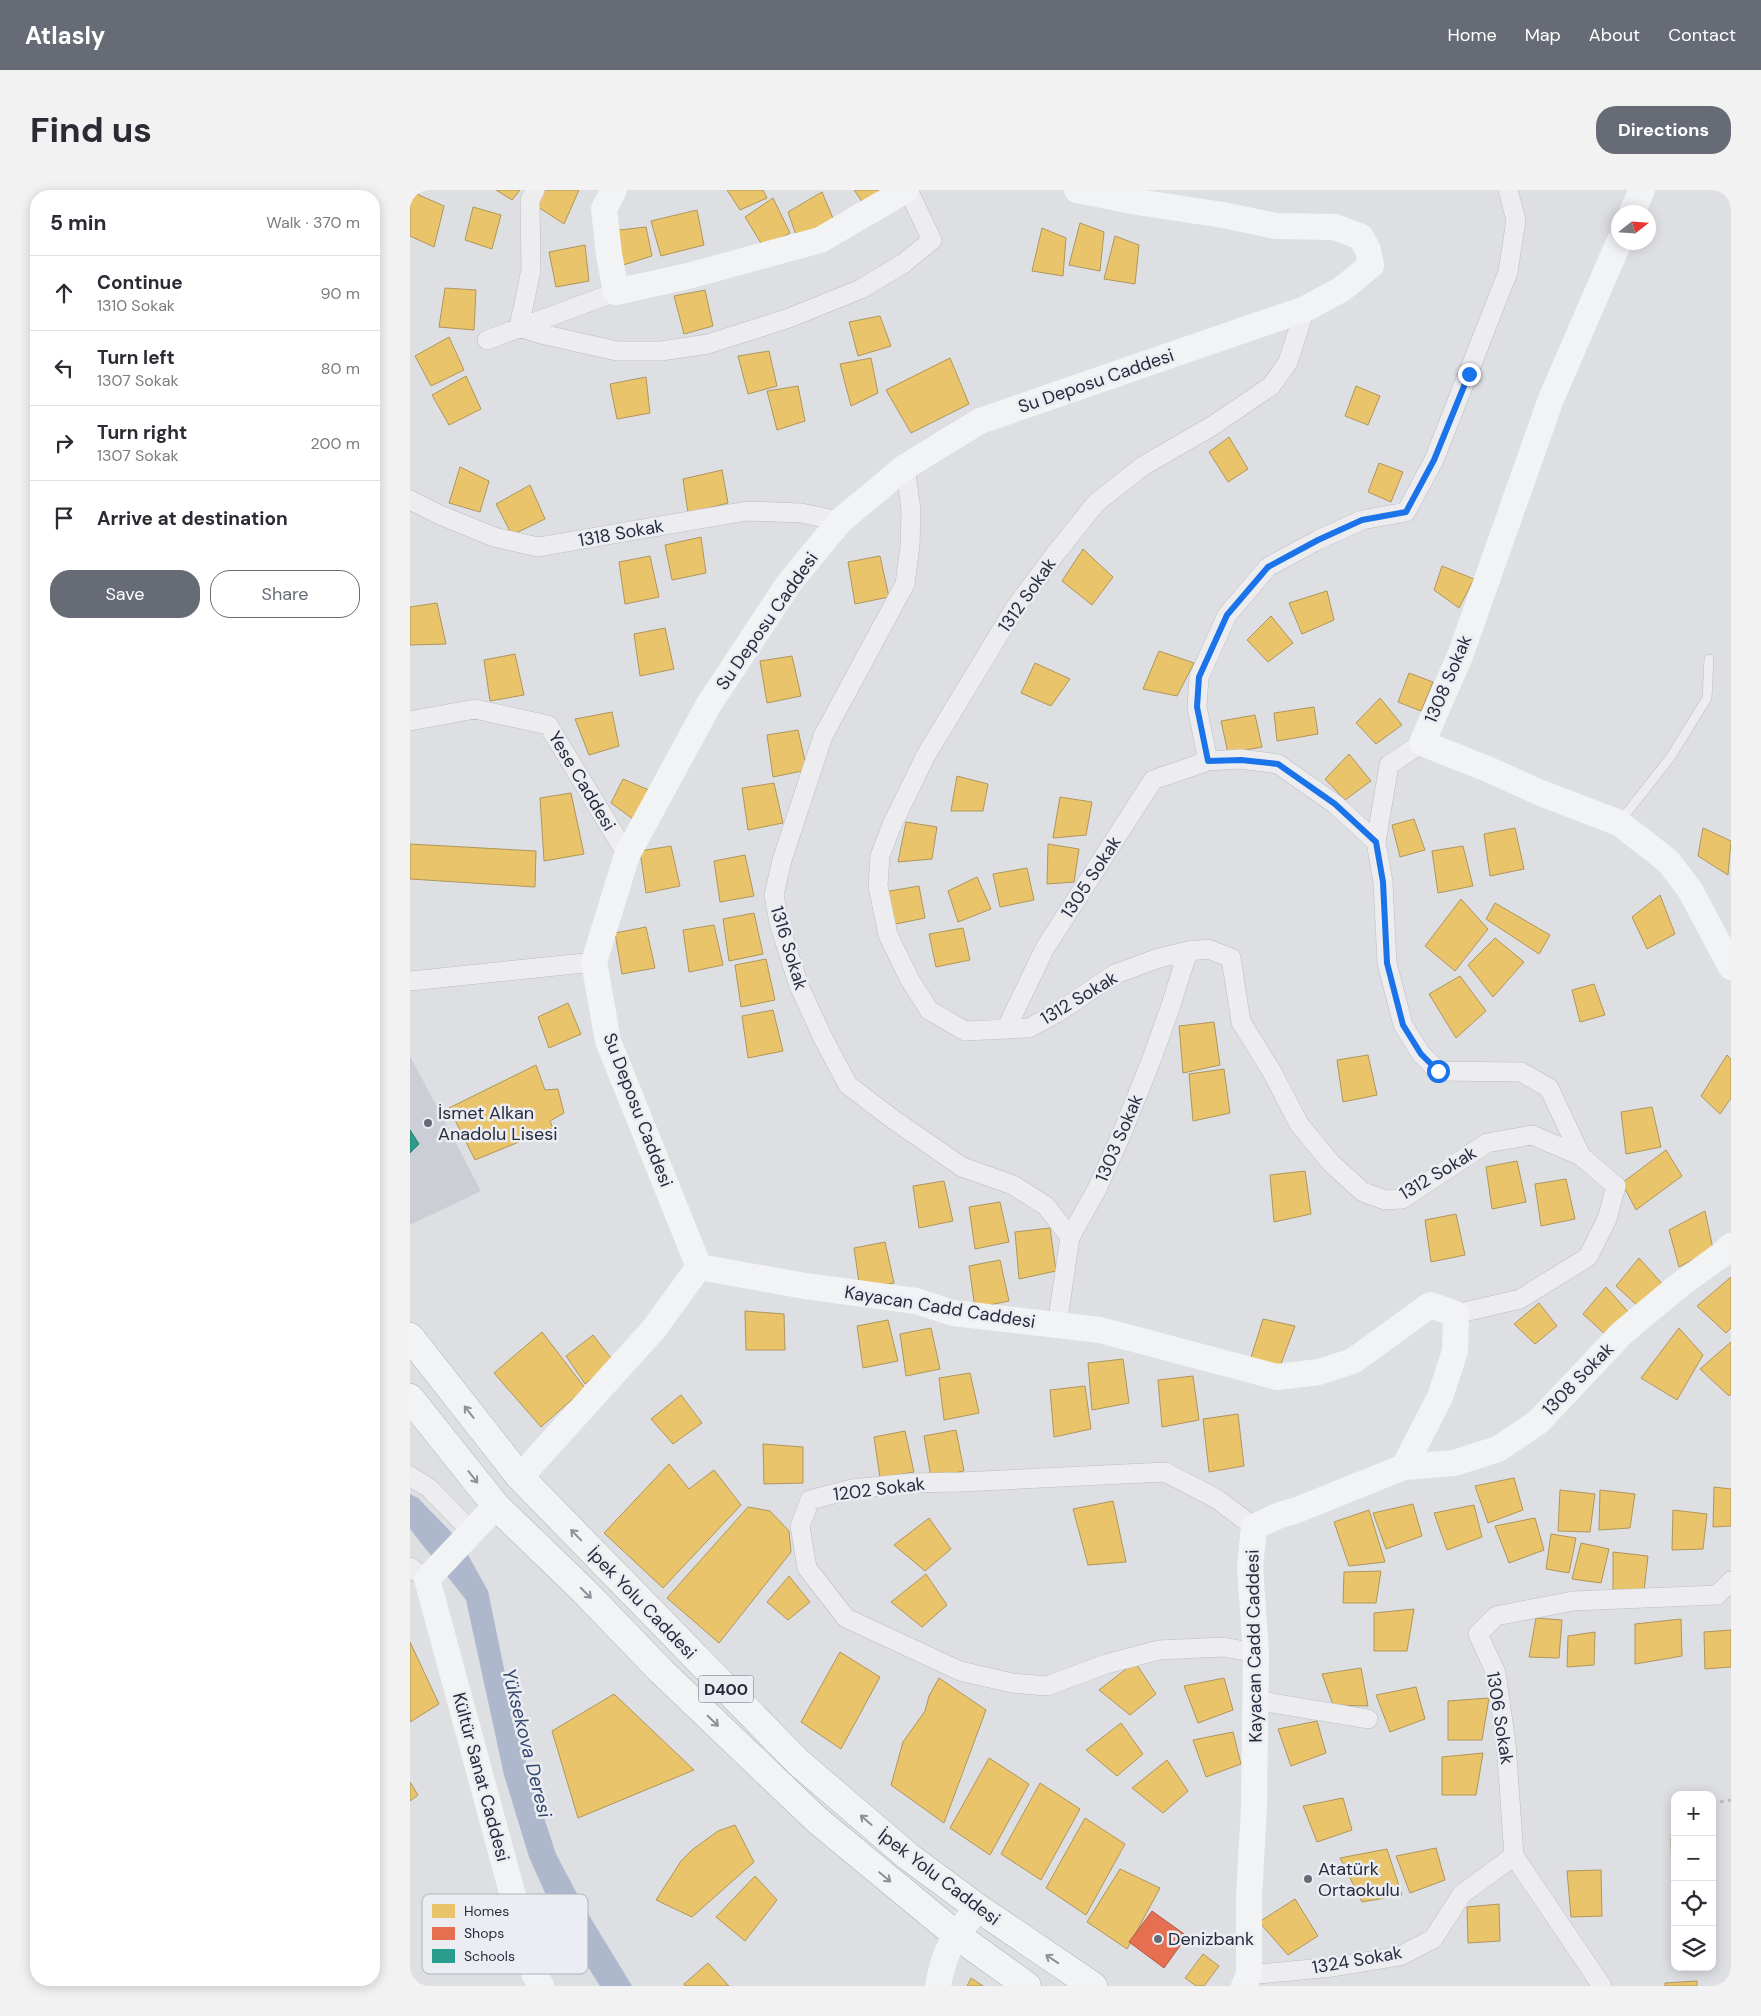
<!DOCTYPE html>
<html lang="en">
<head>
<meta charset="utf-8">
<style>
	body { margin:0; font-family:"DM Sans",sans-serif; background:#f2f2f3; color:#2b2b33 }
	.controls { position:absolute; right:15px; bottom:15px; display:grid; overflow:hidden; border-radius:10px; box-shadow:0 2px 12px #0003 }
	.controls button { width:45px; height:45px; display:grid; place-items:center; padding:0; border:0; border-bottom:1px solid #e1e1e2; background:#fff; color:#2b2b33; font:25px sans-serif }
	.compass { position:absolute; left:1201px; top:15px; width:45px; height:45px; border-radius:50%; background:#fff; box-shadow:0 2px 12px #0003; rotate:73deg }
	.stop { position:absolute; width:15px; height:15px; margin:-11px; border:4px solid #1a73e8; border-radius:50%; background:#fff }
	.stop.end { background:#1a73e8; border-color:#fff; box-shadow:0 1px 5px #0008 }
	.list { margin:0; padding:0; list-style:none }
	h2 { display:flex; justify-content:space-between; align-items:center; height:65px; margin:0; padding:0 20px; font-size:21px }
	h2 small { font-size:16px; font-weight:400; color:#7c7c81 }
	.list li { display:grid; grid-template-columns:32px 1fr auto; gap:15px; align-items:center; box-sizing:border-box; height:75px; padding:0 20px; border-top:1px solid #e1e1e2 }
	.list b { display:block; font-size:19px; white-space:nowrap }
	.list p { margin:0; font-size:16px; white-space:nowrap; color:#7c7c81 }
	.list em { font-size:16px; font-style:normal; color:#7c7c81 }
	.actions { display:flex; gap:10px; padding:15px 20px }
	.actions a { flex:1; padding:11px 0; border:1px solid #666b76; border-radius:20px; text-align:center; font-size:18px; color:#666b76 }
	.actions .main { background:#666b76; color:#fff }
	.icon { flex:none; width:28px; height:28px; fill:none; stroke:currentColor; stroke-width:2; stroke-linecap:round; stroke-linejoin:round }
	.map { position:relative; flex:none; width:1321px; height:1796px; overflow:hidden; border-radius:20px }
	header { display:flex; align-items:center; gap:30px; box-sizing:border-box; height:70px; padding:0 25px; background:#666b76; color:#fff }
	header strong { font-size:24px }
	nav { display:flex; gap:28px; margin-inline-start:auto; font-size:18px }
	.intro { display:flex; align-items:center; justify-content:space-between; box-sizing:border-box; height:120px; padding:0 30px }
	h1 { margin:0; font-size:35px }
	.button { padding:12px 22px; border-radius:20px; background:#666b76; color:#fff; font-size:18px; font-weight:700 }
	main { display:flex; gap:30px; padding:0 30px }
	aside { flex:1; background:#fff; border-radius:20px; box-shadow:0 2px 12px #0003 }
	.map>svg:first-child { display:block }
	.built { fill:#ccced6 }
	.water { fill:#adb8cd }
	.homes { fill:#e9c46a; stroke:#ae965c }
	.shops { fill:#e76f51; stroke:#ad5b4a }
	.schools { fill:#2a9d8f; stroke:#297b76 }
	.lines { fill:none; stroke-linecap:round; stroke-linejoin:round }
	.lane-casing { stroke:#bcbdc1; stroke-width:10 }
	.street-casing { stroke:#bcbdc1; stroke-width:20 }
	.highway-casing { stroke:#b0b2b8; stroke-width:29 }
	.path { stroke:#bdbdc3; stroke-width:3; stroke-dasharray:4 4; stroke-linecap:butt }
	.lane { stroke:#ededf0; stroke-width:9 }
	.street { stroke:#ededf0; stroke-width:19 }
	.secondary { stroke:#f2f3f4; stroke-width:26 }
	.highway { stroke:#f2f3f4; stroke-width:28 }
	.oneway { stroke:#8c9098 }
	.route { stroke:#1a73e8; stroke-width:6 }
	.poi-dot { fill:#666b76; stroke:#ebedf3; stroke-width:2 }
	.labels { text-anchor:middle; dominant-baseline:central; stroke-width:5; stroke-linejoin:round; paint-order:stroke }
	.shield { fill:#ebedf3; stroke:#616672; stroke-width:1 }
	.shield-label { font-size:16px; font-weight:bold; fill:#262c3b }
	.street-label { font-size:18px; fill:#262c3b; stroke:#ebedf3 }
	.poi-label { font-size:18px; fill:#262c3b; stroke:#ebedf3; text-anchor:start }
	.water-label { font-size:19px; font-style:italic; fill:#33466c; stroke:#ebedf3 }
	.key { fill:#ebedf3; stroke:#b0b3bc; stroke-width:1 }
	.key-label { font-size:14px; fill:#262c3b }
</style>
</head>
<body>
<header>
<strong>Atlasly</strong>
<nav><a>Home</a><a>Map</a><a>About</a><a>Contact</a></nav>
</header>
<div class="intro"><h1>Find us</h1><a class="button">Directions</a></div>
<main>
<aside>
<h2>5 min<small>Walk · 370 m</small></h2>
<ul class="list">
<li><svg class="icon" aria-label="ahead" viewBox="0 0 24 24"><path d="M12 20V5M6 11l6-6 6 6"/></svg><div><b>Continue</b><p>1310 Sokak</p></div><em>90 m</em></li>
<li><svg class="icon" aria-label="left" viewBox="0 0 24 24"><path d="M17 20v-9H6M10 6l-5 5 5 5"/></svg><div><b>Turn left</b><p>1307 Sokak</p></div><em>80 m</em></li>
<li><svg class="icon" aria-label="right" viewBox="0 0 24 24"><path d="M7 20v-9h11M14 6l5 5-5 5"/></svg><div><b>Turn right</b><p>1307 Sokak</p></div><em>200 m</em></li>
<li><svg class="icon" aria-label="arrive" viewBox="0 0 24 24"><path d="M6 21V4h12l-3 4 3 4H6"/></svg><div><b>Arrive at destination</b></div></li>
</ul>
<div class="actions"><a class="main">Save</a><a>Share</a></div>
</aside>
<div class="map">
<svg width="1321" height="1796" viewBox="0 0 1321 1796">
	<rect width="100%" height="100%" fill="#dedfe3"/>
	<path class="built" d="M0 866 71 1001 0 1035Z"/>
	<path class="water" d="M0 1304 8 1308 41 1342 57 1363 78 1401 109 1551 146 1664 174 1717 222 1796H190L145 1725 119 1667 94 1585 56 1410 0 1339Z"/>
	<path class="homes" d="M86 0H110L102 10Z
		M135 0H169L154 34 125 15Z
		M317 0H353L357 8 330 20Z
		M444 0H476L453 13Z
		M0 1 34 16 24 57 0 46Z
		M412 2 425 33 387 48 378 22Z
		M363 8 380 43 354 58 335 27Z
		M63 17 91 25 82 59 55 50Z
		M287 20 294 55 251 66 241 31Z
		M670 33 694 42 690 81 659 75Z
		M236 37 242 66 210 76 200 41Z
		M632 38 656 48 653 86 622 81Z
		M705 46 729 55 725 94 694 89Z
		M175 55 179 91 146 97 139 62Z
		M35 98 66 100 64 140 29 137Z
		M295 100 303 136 274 144 264 106Z
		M470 126 481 156 448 166 439 132Z
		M39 147 54 180 21 196 5 166Z
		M359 161 367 196 338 204 328 166Z
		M461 168 468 203 441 216 430 174Z
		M540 168 559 214 501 243 476 200Z
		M56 186 71 219 39 235 22 205Z
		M236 187 240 223 207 229 200 194Z
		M388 196 395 231 367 240 357 201Z
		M946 196 970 206 958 235 935 226Z
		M819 247 838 279 818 292 799 262Z
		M969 273 993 282 981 312 958 302Z
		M50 277 79 291 70 322 39 313Z
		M312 280 318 313 278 323 273 289Z
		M120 295 135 329 102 345 86 314Z
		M291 347 296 383 262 390 255 355Z
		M673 359 703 387 682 415 652 391Z
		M240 366 249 407 215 414 209 372Z
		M470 366 479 407 445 414 438 372Z
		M1032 376 1064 389 1049 418 1024 400Z
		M917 401 924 430 892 444 879 413Z
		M27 413 36 454 0 455V417Z
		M861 426 883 453 858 472 837 450Z
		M255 438 264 479 230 486 224 444Z
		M749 461 784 473 767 506 733 499Z
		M105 464 114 505 80 511 74 470Z
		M382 466 391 506 357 513 350 471Z
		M625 473 660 489 641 516 611 503Z
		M999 483 1023 492 1011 521 988 512Z
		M970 508 992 535 966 554 946 533Z
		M904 517 908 544 867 551 864 523Z
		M202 522 209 556 179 565 165 529Z
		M845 525 852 557 818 563 811 531Z
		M388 540 397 580 363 587 357 545Z
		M939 564 961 591 935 610 915 589Z
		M547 586 578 594 573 621H541Z
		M213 589 239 600 223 629 201 613Z
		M364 593 373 633 338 640 332 598Z
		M161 603 174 664 134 671 130 608Z
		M650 607 682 612 676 645 643 648Z
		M1004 629 1015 660 990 667 982 635Z
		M496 632 527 637 522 669 488 672Z
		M1105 638 1114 679 1080 686 1074 644Z
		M1293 638 1321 651 1318 685 1288 666Z
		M0 654 126 661 125 697 0 689Z
		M638 654 669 659 664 692 637 694Z
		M261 656 270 696 236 703 230 661Z
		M1053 656 1063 696 1028 703 1022 661Z
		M335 665 344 706 310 712 304 671Z
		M617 678 624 710 590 717 583 684Z
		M567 687 581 719 548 732 538 701Z
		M509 696 515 728 481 735 474 702Z
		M1250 705 1265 744 1237 759 1222 727Z
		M1051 709 1078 739 1045 781 1015 756Z
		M1085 713 1140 745 1129 764 1076 729Z
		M344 723 353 764 319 771 313 729Z
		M304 735 313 775 279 782 273 740Z
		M236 737 245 778 212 784 205 743Z
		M553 738 560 770 526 777 519 744Z
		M1085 748 1114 772 1083 807 1058 775Z
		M356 769 365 810 331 817 325 775Z
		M1050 786 1076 821 1046 848 1019 804Z
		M1184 794 1195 825 1170 832 1162 800Z
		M158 813 171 844 139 858 128 827Z
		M363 820 373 861 338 868 332 826Z
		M804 832 810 875 773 883 769 836Z
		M958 865 967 905 933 912 927 870Z
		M1317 865 1321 869V908L1310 924 1291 906Z
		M126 875 135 900 148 899 154 923 140 931 143 938 65 970 39 918Z
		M814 879 820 923 783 931 779 884Z
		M1242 917 1251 957 1216 964 1211 922Z
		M1256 960 1272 986 1226 1020 1212 993Z
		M1107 971 1116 1012 1082 1019 1076 977Z
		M895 981 901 1024 864 1032 860 985Z
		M1156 989 1165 1029 1131 1036 1125 994Z
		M534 991 543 1031 509 1038 503 996Z
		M590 1012 599 1052 565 1059 559 1017Z
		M1295 1021 1303 1059 1269 1077 1259 1040Z
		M1046 1024 1055 1065 1021 1072 1015 1030Z
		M640 1038 646 1081 609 1089 605 1042Z
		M475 1052 484 1093 450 1099 444 1058Z
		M1229 1068 1254 1096 1230 1118 1206 1096Z
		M590 1070 599 1111 565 1118 559 1076Z
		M1321 1087V1138L1316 1143 1287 1116Z
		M1196 1097 1221 1125 1197 1146 1173 1124Z
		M1129 1113 1147 1136 1125 1154 1104 1134Z
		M335 1121 374 1124 375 1160H336Z
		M853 1129 885 1136 868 1182 839 1174Z
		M478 1130 488 1171 453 1178 447 1136Z
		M521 1138 530 1179 496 1186 490 1144Z
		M1269 1138 1293 1165 1267 1210 1231 1188Z
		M132 1142 175 1198 131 1237 84 1183Z
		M183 1145 204 1172 175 1194 156 1166Z
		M1321 1152V1204L1319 1206 1290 1179Z
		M713 1169 719 1213 682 1220 678 1173Z
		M560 1183 569 1223 534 1230 529 1188Z
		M783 1186 789 1230 752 1237 748 1190Z
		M675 1196 681 1239 644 1247 640 1200Z
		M271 1205 292 1233 263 1254 241 1229Z
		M828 1224 834 1276 799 1282 793 1229Z
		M546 1240 554 1281 521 1288 514 1246Z
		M495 1241 504 1282 470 1288 464 1247Z
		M353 1254 393 1257V1293L354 1294Z
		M259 1274 279 1299 304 1280 331 1315 253 1398 194 1343Z
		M1104 1288 1113 1320 1078 1333 1065 1296Z
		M1304 1297 1321 1299V1336L1303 1337Z
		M1150 1300 1185 1304 1180 1342 1148 1341Z
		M1190 1300 1225 1304 1220 1338 1189 1340Z
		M703 1311 716 1372 678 1375 663 1319Z
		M1003 1314 1012 1346 976 1359 963 1323Z
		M1064 1315 1072 1347 1037 1360 1024 1323Z
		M338 1317 360 1321 379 1341 381 1362 309 1453 257 1408Z
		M959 1320 975 1372 939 1376 924 1332Z
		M1263 1320 1297 1324 1293 1359 1262 1360Z
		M519 1328 541 1359 515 1381 484 1355Z
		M1125 1328 1134 1360 1099 1373 1085 1336Z
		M1141 1344 1166 1348 1159 1383 1136 1379Z
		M1171 1353 1199 1359 1191 1393 1162 1389Z
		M1203 1362 1238 1366 1234 1401 1203 1402Z
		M971 1381 966 1413H933L934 1382Z
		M516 1384 537 1415 512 1437 481 1412Z
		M379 1386 400 1412 378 1430 357 1412Z
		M1004 1419 997 1461H964V1423Z
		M1126 1428 1152 1430 1149 1468 1119 1467Z
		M1271 1429 1272 1466 1225 1474V1434Z
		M1321 1440V1477L1295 1479 1294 1442Z
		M1185 1442 1184 1475 1157 1477 1158 1446Z
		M0 1452 29 1514 0 1532Z
		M430 1462 470 1487 431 1559 391 1532Z
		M725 1472 746 1504 720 1525 689 1500Z
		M951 1478 958 1516 923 1515 912 1484Z
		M529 1488 576 1520 534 1633 481 1595 493 1552 515 1521 519 1506Z
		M814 1488 823 1520 788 1533 774 1496Z
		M1006 1497 1015 1529 980 1542 966 1505Z
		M204 1504 284 1580 168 1628 142 1541Z
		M1079 1508 1072 1550H1038V1511Z
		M907 1531 916 1563 881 1576 868 1539Z
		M711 1533 733 1564 707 1586 676 1560Z
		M823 1542 831 1574 796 1587 783 1550Z
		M1073 1563 1066 1605H1032V1567Z
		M579 1568 619 1594 580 1665 540 1638Z
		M757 1570 778 1601 753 1623 722 1598Z
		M0 1592 8 1605 0 1611Z
		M630 1593 670 1619 631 1690 591 1664Z
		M933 1608 942 1640 907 1652 893 1616Z
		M675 1628 715 1654 676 1725 636 1698Z
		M325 1635 344 1672 282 1727 246 1710 271 1671 282 1660 308 1641Z
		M1261 1648H1265V1685H1262Z
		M1026 1658 1035 1690 1000 1703 986 1666Z
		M977 1659 992 1705 952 1712 930 1668Z
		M710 1679 750 1698 717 1759 677 1732Z
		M1191 1680 1192 1726 1161 1727 1157 1681Z
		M345 1686 367 1710 335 1751 306 1727Z
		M885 1709 908 1746 878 1765 849 1732Z
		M1089 1714 1090 1751 1058 1753 1057 1717Z
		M793 1764 809 1776 794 1796H786L775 1788Z
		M298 1773 319 1796H275L274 1794Z
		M0 1784 7 1796H0Z
		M561 1788 573 1796H557Z
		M1287 1791V1796H1255V1793Z"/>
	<path class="shops" d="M742 1721 777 1746 754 1778 719 1752Z"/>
	<path class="schools" d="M0 940 9 954 0 963Z"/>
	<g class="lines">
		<defs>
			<path id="lane" d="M1211 630 1260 568 1297 508 1299 469"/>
			<path id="street" d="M125 0 120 10 121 80 109 137 131 144 207 161H251L298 154 379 128 451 99 494 73 522 50 498 0
				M895 119 878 172 861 196 802 236 733 276 686 313 646 363 605 418 516 565 481 637 470 666 468 696 478 745 500 790 519 820 555 841 619 838 647 823 705 784 749 768 778 761 798 759 821 768 831 832 862 882 889 934 921 973 953 1002 975 1010 992 1009 1077 953 1122 945 1171 966
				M77 150 206 102
				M495 277 501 319 500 356 495 394 413 546 372 670 364 705 369 733 389 796 413 848 438 895 484 930 552 977 603 995 636 1016 660 1047
				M0 310 30 325 84 347 128 357 337 321 391 323 430 331
				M0 531 65 519 138 535 217 665
				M1012 553 979 575 966 652 973 692 977 773 993 835 1011 864 1028 881 1111 882 1139 898 1171 966 1206 996 1197 1029 1178 1067 1110 1109 1046 1124
				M798 571 787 517 789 487 817 425 858 377 908 350 952 330 996 322 1024 270 1098 82 1106 30 1098 0
				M0 791 184 772
				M596 839 635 758 743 590 798 571 831 569 868 574 925 614 966 652
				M647 1136 660 1047 687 999 712 943 741 871 761 815 778 761
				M0 1286 19 1298 62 1342
				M844 1337 807 1309 755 1282 551 1292 501 1293 442 1299 400 1310 390 1336 397 1378 436 1428 550 1481 602 1493 637 1496 696 1474 749 1460 813 1457 846 1463
				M0 1377 17 1389
				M845 1510 958 1529
				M839 1785 923 1777 990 1766 1023 1749 1052 1704 1104 1666
				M1192 1796 1104 1666 1096 1553 1086 1483 1068 1444 1086 1426 1163 1411 1307 1405 1321 1391"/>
			<path id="highway" d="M0 1147 110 1287 388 1572 499 1667 568 1718 683 1796
				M0 1208 86 1316 174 1401 251 1481 407 1630 545 1744 617 1796"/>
		</defs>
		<use href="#lane" class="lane-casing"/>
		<use href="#street" class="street-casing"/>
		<use href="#highway" class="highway-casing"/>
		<path class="path" d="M1302 1613 1321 1610
			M1264 1619 1265 1618"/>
		<use href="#lane" class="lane"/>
		<use href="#street" class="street"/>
		<path class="secondary" d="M204 0 194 19 199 64 206 102 278 86 410 50 496 0
			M1222 22 1232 0
			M1209 52 1141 209 1050 466 1012 553 1075 578 1131 603 1209 633 1258 671 1280 700 1321 777
			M289 1077 198 851 184 772 217 665 299 514 379 393 430 331 495 277 570 231 895 119 932 99 961 75 958 60 951 47 925 37 866 36 813 25 727 12 667 0
			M994 1277 1044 1273 1088 1259 1128 1232 1212 1143 1267 1097 1311 1065 1321 1056
			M110 1287 243 1140 289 1077 395 1096 506 1111 543 1123 690 1140 867 1187 909 1182 943 1171 1020 1115 1046 1124 1045 1161 1030 1207 994 1277 887 1320 870 1325 844 1337 840 1377 846 1463 844 1618 839 1706V1785L834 1796
			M86 1316 17 1389 124 1783 131 1796
			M528 1796C534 1760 544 1746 568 1718"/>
		<use href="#highway" class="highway"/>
	</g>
	<defs><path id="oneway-shaft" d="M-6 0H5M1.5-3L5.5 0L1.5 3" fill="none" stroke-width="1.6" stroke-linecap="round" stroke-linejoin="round" transform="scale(1.25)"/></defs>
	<g class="oneway">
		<use href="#oneway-shaft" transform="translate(59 1222) rotate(-128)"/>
		<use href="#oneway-shaft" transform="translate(63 1287) rotate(52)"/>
		<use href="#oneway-shaft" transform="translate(166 1345) rotate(-134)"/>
		<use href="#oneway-shaft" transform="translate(176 1403) rotate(45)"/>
		<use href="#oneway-shaft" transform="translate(303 1531) rotate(44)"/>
		<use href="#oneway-shaft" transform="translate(456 1630) rotate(-139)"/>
		<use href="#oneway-shaft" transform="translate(475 1687) rotate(40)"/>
		<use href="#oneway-shaft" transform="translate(642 1769) rotate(-146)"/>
	</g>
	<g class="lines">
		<path class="route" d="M1028 881 1011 864 993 835 977 773 973 692 966 652 925 614 868 574 831 570 798 571 787 517 789 487 817 425 858 377 908 350 952 330 996 322 1024 270 1059 184"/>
	</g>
	<g class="poi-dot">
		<circle cx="18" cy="933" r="5"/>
		<circle cx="898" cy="1689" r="5"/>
		<circle cx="748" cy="1749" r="5"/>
	</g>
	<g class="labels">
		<rect class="shield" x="288.5" y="1485.5" width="55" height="27" rx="4"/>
		<g class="shield-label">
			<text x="316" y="1499">D400</text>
		</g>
		<g class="street-label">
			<text transform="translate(686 191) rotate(-19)">Su Deposu Caddesi</text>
			<text transform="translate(211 343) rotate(-10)">1318 Sokak</text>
			<text transform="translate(617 405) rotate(-55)">1312 Sokak</text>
			<text transform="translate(357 431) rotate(-55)">Su Deposu Caddesi</text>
			<text transform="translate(1038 489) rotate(-67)">1308 Sokak</text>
			<text transform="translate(172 591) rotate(59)">Yese Caddesi</text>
			<text transform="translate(681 687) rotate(-57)">1305 Sokak</text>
			<text transform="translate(379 758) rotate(73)">1316 Sokak</text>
			<text transform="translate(669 808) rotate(-31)">1312 Sokak</text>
			<text transform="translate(228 920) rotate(69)">Su Deposu Caddesi</text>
			<text transform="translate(709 948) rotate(-67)">1303 Sokak</text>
			<text transform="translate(1028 983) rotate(-31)">1312 Sokak</text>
			<text transform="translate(530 1117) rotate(9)">Kayacan Cadd Caddesi</text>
			<text transform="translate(1168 1189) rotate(-46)">1308 Sokak</text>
			<text transform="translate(469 1299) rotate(-7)">1202 Sokak</text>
			<text transform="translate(232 1413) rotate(46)">İpek Yolu Caddesi</text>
			<text transform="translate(844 1456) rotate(-91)">Kayacan Cadd Caddesi</text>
			<text transform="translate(1090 1528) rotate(81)">1306 Sokak</text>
			<text transform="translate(71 1587) rotate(75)">Kültür Sanat Caddesi</text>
			<text transform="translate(529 1687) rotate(37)">İpek Yolu Caddesi</text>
			<text transform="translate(947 1770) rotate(-10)">1324 Sokak</text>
		</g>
		<g class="poi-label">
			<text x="28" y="923">İsmet Alkan<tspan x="28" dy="21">Anadolu Lisesi</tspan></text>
			<text x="908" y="1679">Atatürk<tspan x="908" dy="21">Ortaokulu</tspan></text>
			<text x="758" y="1749">Denizbank</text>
		</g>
		<g class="water-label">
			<text transform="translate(117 1553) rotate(76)">Yüksekova Deresi</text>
		</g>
	</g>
	<rect x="12" y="1704" width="166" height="80" rx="8" class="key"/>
	<rect x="22" y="1714" width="23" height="14" fill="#e9c46a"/>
	<rect x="22" y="1737" width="23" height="13" fill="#e76f51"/>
	<rect x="22" y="1759" width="23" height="14" fill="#2a9d8f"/>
	<g class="key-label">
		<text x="54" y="1726">Homes</text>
		<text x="54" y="1748">Shops</text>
		<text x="54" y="1771">Schools</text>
	</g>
</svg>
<div class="controls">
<button>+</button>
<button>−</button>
<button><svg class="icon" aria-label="locate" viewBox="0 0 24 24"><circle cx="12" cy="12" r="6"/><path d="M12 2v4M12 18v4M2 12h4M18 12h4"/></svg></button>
<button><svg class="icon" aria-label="layers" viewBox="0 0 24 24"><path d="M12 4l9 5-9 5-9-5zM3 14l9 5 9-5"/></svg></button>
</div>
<svg class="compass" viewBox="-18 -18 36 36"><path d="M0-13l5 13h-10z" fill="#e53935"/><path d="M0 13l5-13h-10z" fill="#7c7c81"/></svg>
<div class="stop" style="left:1028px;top:881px"></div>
<div class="stop end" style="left:1059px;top:184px"></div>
</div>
</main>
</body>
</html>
